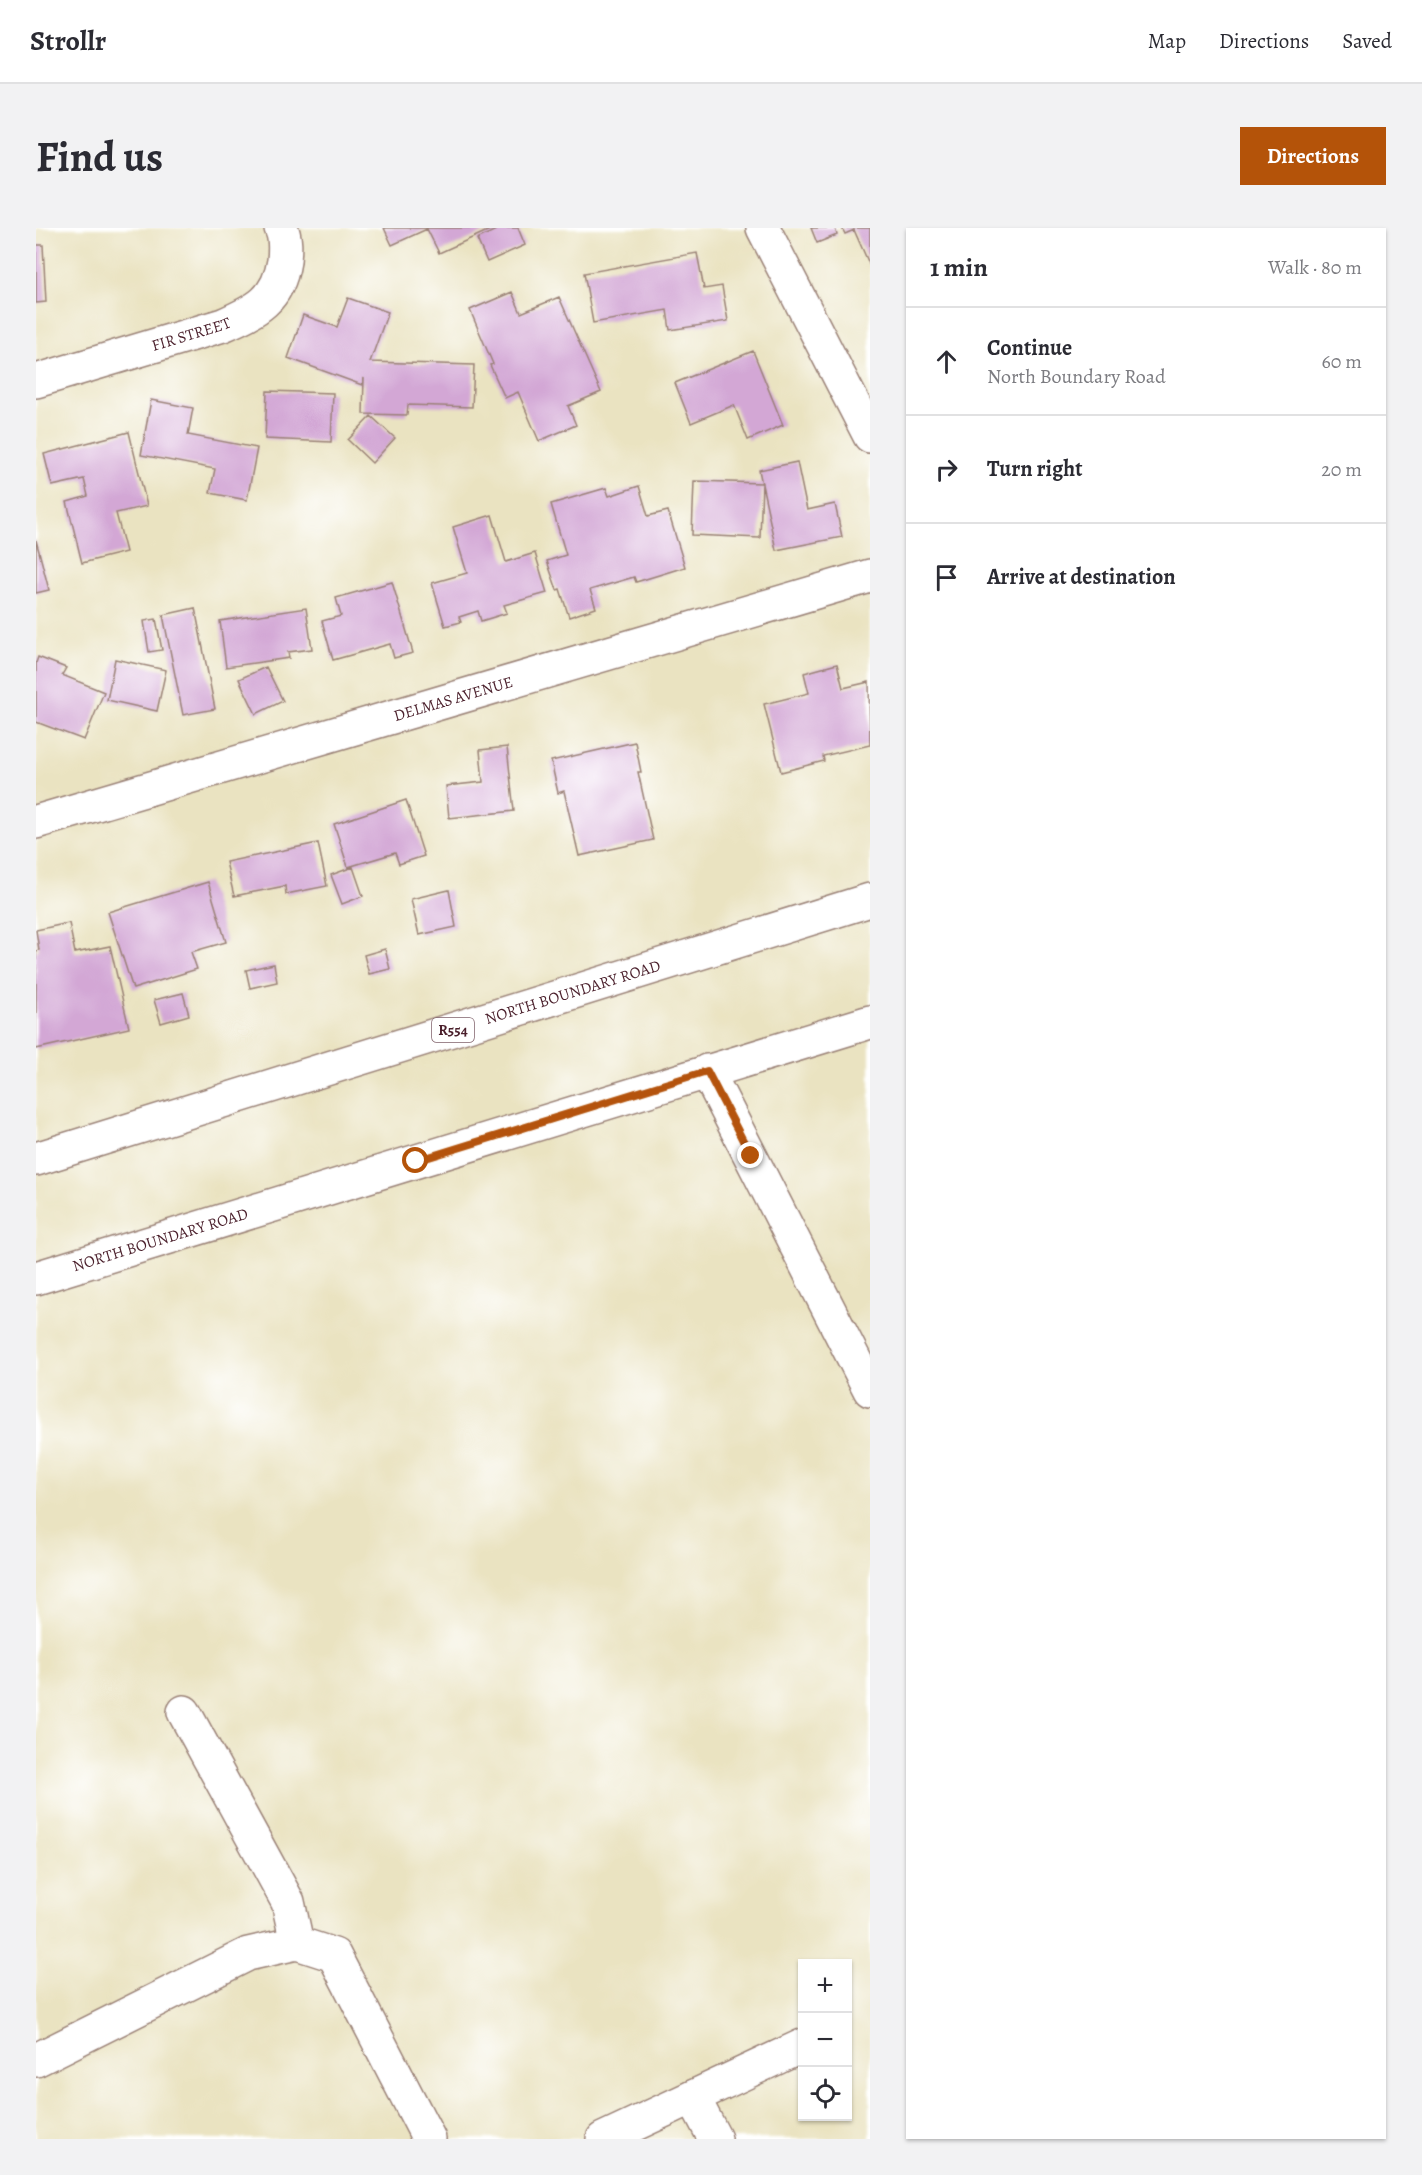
<!DOCTYPE html>
<html lang="en">
<head>
<meta charset="utf-8">
<style>
	body { margin:0; font-family:Alegreya,serif; background:#f2f2f3; color:#2b2b33 }
	.controls { position:absolute; right:18px; bottom:18px; display:grid; overflow:hidden; border-radius:0px; box-shadow:0 2px 4px #0004 }
	.controls button { width:54px; height:54px; display:grid; place-items:center; padding:0; border:0; border-bottom:2px solid #e1e1e2; background:#fff; color:#2b2b33; font:30px sans-serif }
	.stop { position:absolute; width:18px; height:18px; margin:-14px; border:4px solid #b45309; border-radius:50%; background:#fff }
	.stop.end { background:#b45309; border-color:#fff; box-shadow:0 2px 6px #0008 }
	.list { margin:0; padding:0; list-style:none }
	h2 { display:flex; justify-content:space-between; align-items:center; height:78px; margin:0; padding:0 24px; font-size:26px }
	h2 small { font-size:20px; font-weight:400; color:#7c7c81 }
	.list li { display:grid; grid-template-columns:39px 1fr auto; gap:18px; align-items:center; box-sizing:border-box; height:108px; padding:0 24px; border-top:2px solid #e1e1e2 }
	.list b { display:block; font-size:22px; white-space:nowrap }
	.list p { margin:0; font-size:20px; white-space:nowrap; color:#7c7c81 }
	.list em { font-size:20px; font-style:normal; color:#7c7c81 }
	.icon { flex:none; width:33px; height:33px; fill:none; stroke:currentColor; stroke-width:2; stroke-linecap:round; stroke-linejoin:round }
	.map { position:relative; flex:none; width:834px; height:1911px; overflow:hidden; border-radius:0px }
	header { display:flex; align-items:center; gap:36px; box-sizing:border-box; height:84px; padding:0 30px; background:#fff; border-bottom:2px solid #e1e1e2 }
	header strong { font-size:28px }
	nav { display:flex; gap:33px; margin-inline-start:auto; font-size:21px }
	.intro { display:flex; align-items:center; justify-content:space-between; box-sizing:border-box; height:144px; padding:0 36px }
	h1 { margin:0; font-size:42px }
	.button { padding:15px 27px; border-radius:0px; background:#b45309; color:#fff; font-size:21px; font-weight:700 }
	main { display:flex; gap:36px; padding:0 36px }
	aside { flex:1; background:#fff; border-radius:0px; box-shadow:0 2px 4px #0004 }
	.map>svg:first-child { display:block }
	.building { fill:#d3a7d5 }
	.lines { fill:none; stroke-linecap:round; stroke-linejoin:round }
	.minor-casing { stroke:#9a8176; stroke-width:36 }
	.major-casing { stroke:#9a8176; stroke-width:36 }
	.minor { stroke:#fff; stroke-width:33 }
	.major { stroke:#fff; stroke-width:33 }
	.route { stroke:#b45309; stroke-width:8 }
	.labels { text-anchor:middle; dominant-baseline:central; stroke-width:5; stroke-linejoin:round; paint-order:stroke }
	.shield { fill:#fff; stroke:#80626b; stroke-width:1.5 }
	.shield-label { font-size:15px; font-weight:bold; fill:#4a1f2b }
	.street-label { font-size:16px; fill:#4a1f2b; stroke:#fff }
</style>
</head>
<body>
<header>
<strong>Strollr</strong>
<nav><a>Map</a><a>Directions</a><a>Saved</a></nav>
</header>
<div class="intro"><h1>Find us</h1><a class="button">Directions</a></div>
<main>
<div class="map">
<svg width="834" height="1911" viewBox="0 0 834 1911">
	<rect width="100%" height="100%" fill="#fff"/>
	<filter id="ink" filterUnits="userSpaceOnUse"><feTurbulence type="fractalNoise" baseFrequency=".0167" numOctaves="2"/><feDisplacementMap in="SourceGraphic" scale="12" xChannelSelector="R" yChannelSelector="G"/><feConvolveMatrix kernelMatrix="1 2 1 2 8 2 1 2 1" color-interpolation-filters="sRGB"/></filter>
	<filter id="wash" filterUnits="userSpaceOnUse"><feTurbulence type="fractalNoise" baseFrequency=".008" numOctaves="4" result="noise"/><feDisplacementMap in="SourceGraphic" scale="24" xChannelSelector="R" yChannelSelector="G"/><feGaussianBlur stdDeviation="1.35" result="paint"/><feColorMatrix in="noise" values="0 0 0 0 0 0 0 0 0 0 0 0 0 0 0 0 0 1.4 0 .05"/><feComposite in="paint" operator="in"/></filter>
	<g filter="url(#wash)">
		<rect width="100%" height="100%" fill="#eae3c1"/>
		<g id="blocks">
			<path class="building" d="M348 0H458L403 25 391 1 356 17Z
				M464 0H482L489 17 451 34 441 11Z
				M775 0H799L801 7 781 15Z
				M806 0H834V38L818 2 809 6Z
				M0 17H7L10 74 0 75Z
				M661 25 668 61 686 58 692 93 634 102 631 82 557 95 548 45Z
				M476 64 485 85 523 69 565 164 532 178 540 197 503 213 482 164 469 170 454 137 457 136 434 82Z
				M312 70 352 84 334 134 438 137 436 179 372 177 371 187 327 186 328 150 326 157 252 130 267 87 301 99Z
				M717 123 747 197 712 212 698 177 655 195 639 155Z
				M231 163 297 165 295 214 229 211Z
				M115 172 157 180 152 207 221 220 211 272 174 265 179 241 105 227Z
				M335 188 359 210 336 235 312 212Z
				M93 204 111 278 80 285 90 324 46 335 31 274 52 268 48 251 16 258 8 226Z
				M761 234 771 282 799 276 806 309 740 322 723 242Z
				M658 253 726 255 724 310 656 307Z
				M603 258 612 288 632 283 649 339 600 354 598 349 554 362 560 380 533 389 524 361 521 362 511 333 530 327 515 276 570 260 573 268Z
				M456 287 470 334 499 325 511 365 468 377 471 385 445 393 442 383 423 389 425 394 409 398 396 355 431 345 417 299Z
				M0 312 13 362 0 365Z
				M356 354 377 425 358 430 354 416 297 432 286 393 305 388 300 370Z
				M159 380 179 481 147 487 127 387Z
				M270 380 276 421 252 424 253 430 190 439 184 393Z
				M120 391 126 422 113 424 108 393Z
				M2 429 30 440 26 447 68 464 48 512 0 494V435Z
				M79 431 130 442 121 483 71 472Z
				M801 436 807 460 833 454 834 517 787 528 788 533 745 544 728 476 773 465 768 445Z
				M230 439 247 473 220 486 203 451Z
				M599 514 605 544H602L617 612 543 628 528 563 522 565 515 533Z
				M471 519 478 583 413 590 410 558 447 554 444 522Z
				M370 572 388 628 363 636 359 625 312 639 298 596Z
				M282 615 291 658 250 666 249 658 198 668 190 634Z
				M317 639 327 668 306 676 295 647Z
				M172 654 190 714 155 724 161 741 97 761 72 684Z
				M413 662 420 699 383 707 375 671Z
				M33 695 39 725 74 718 93 800 0 821V723L3 722 0 702Z
				M349 721 354 741 333 746 328 727Z
				M238 736 241 754 214 760 210 742Z
				M147 765 153 787 125 795 118 772Z"/>
		</g>
	</g>
	<g filter="url(#ink)">
		<use href="#blocks" fill-opacity="0" stroke="#9a8176" stroke-width="1.5"/>
		<g class="lines">
			<defs>
				<g id="minor">
					<path d="M727 0 834 208"/>
					<path id="s1" d="M0 153 187 97C221 82 242 72 248 33 249 22 250 10 245 0"/>
					<path id="s2" d="M0 594 834 348"/>
					<path d="M671 843 834 1162"/>
					<path d="M148 1484 252 1674 261 1715"/>
					<path d="M0 1832 212 1726 261 1715 298 1727 393 1911"/>
					<path d="M657 1869 679 1911"/>
					<path d="M567 1911 766 1818"/>
				</g>
				<g id="major">
					<path id="s3" d="M0 931 834 672"/>
					<path id="s4" d="M0 1050 834 794"/>
				</g>
			</defs>
			<use href="#minor" class="minor-casing"/>
			<use href="#major" class="major-casing"/>
			<use href="#minor" class="minor"/>
			<use href="#major" class="major"/>
		</g>
	</g>
	<g class="lines" filter="url(#ink)">
		<path class="route" d="M380 933 671 843 715 928"/>
	</g>
	<g class="labels">
		<rect class="shield" x="396" y="790" width="42" height="24" rx="4.5"/>
		<g class="shield-label">
			<text x="417" y="802">R554</text>
		</g>
		<g class="street-label">
			<text stroke="none"><textPath href="#s1" startOffset="162">FIR STREET</textPath></text>
			<text stroke="none"><textPath href="#s2" startOffset="435">DELMAS AVENUE</textPath></text>
			<text stroke="none"><textPath href="#s3" startOffset="562">NORTH BOUNDARY ROAD</textPath></text>
			<text stroke="none"><textPath href="#s4" startOffset="130">NORTH BOUNDARY ROAD</textPath></text>
		</g>
	</g>
</svg>
<div class="controls">
<button>+</button>
<button>−</button>
<button><svg class="icon" aria-label="locate" viewBox="0 0 24 24"><circle cx="12" cy="12" r="6"/><path d="M12 2v4M12 18v4M2 12h4M18 12h4"/></svg></button>
</div>
<div class="stop" style="left:380px;top:933px"></div>
<div class="stop end" style="left:715px;top:928px"></div>
</div>
<aside>
<h2>1 min<small>Walk · 80 m</small></h2>
<ul class="list">
<li><svg class="icon" aria-label="ahead" viewBox="0 0 24 24"><path d="M12 20V5M6 11l6-6 6 6"/></svg><div><b>Continue</b><p>North Boundary Road</p></div><em>60 m</em></li>
<li><svg class="icon" aria-label="right" viewBox="0 0 24 24"><path d="M7 20v-9h11M14 6l5 5-5 5"/></svg><div><b>Turn right</b></div><em>20 m</em></li>
<li><svg class="icon" aria-label="arrive" viewBox="0 0 24 24"><path d="M6 21V4h12l-3 4 3 4H6"/></svg><div><b>Arrive at destination</b></div></li>
</ul>
</aside>
</main>
</body>
</html>
